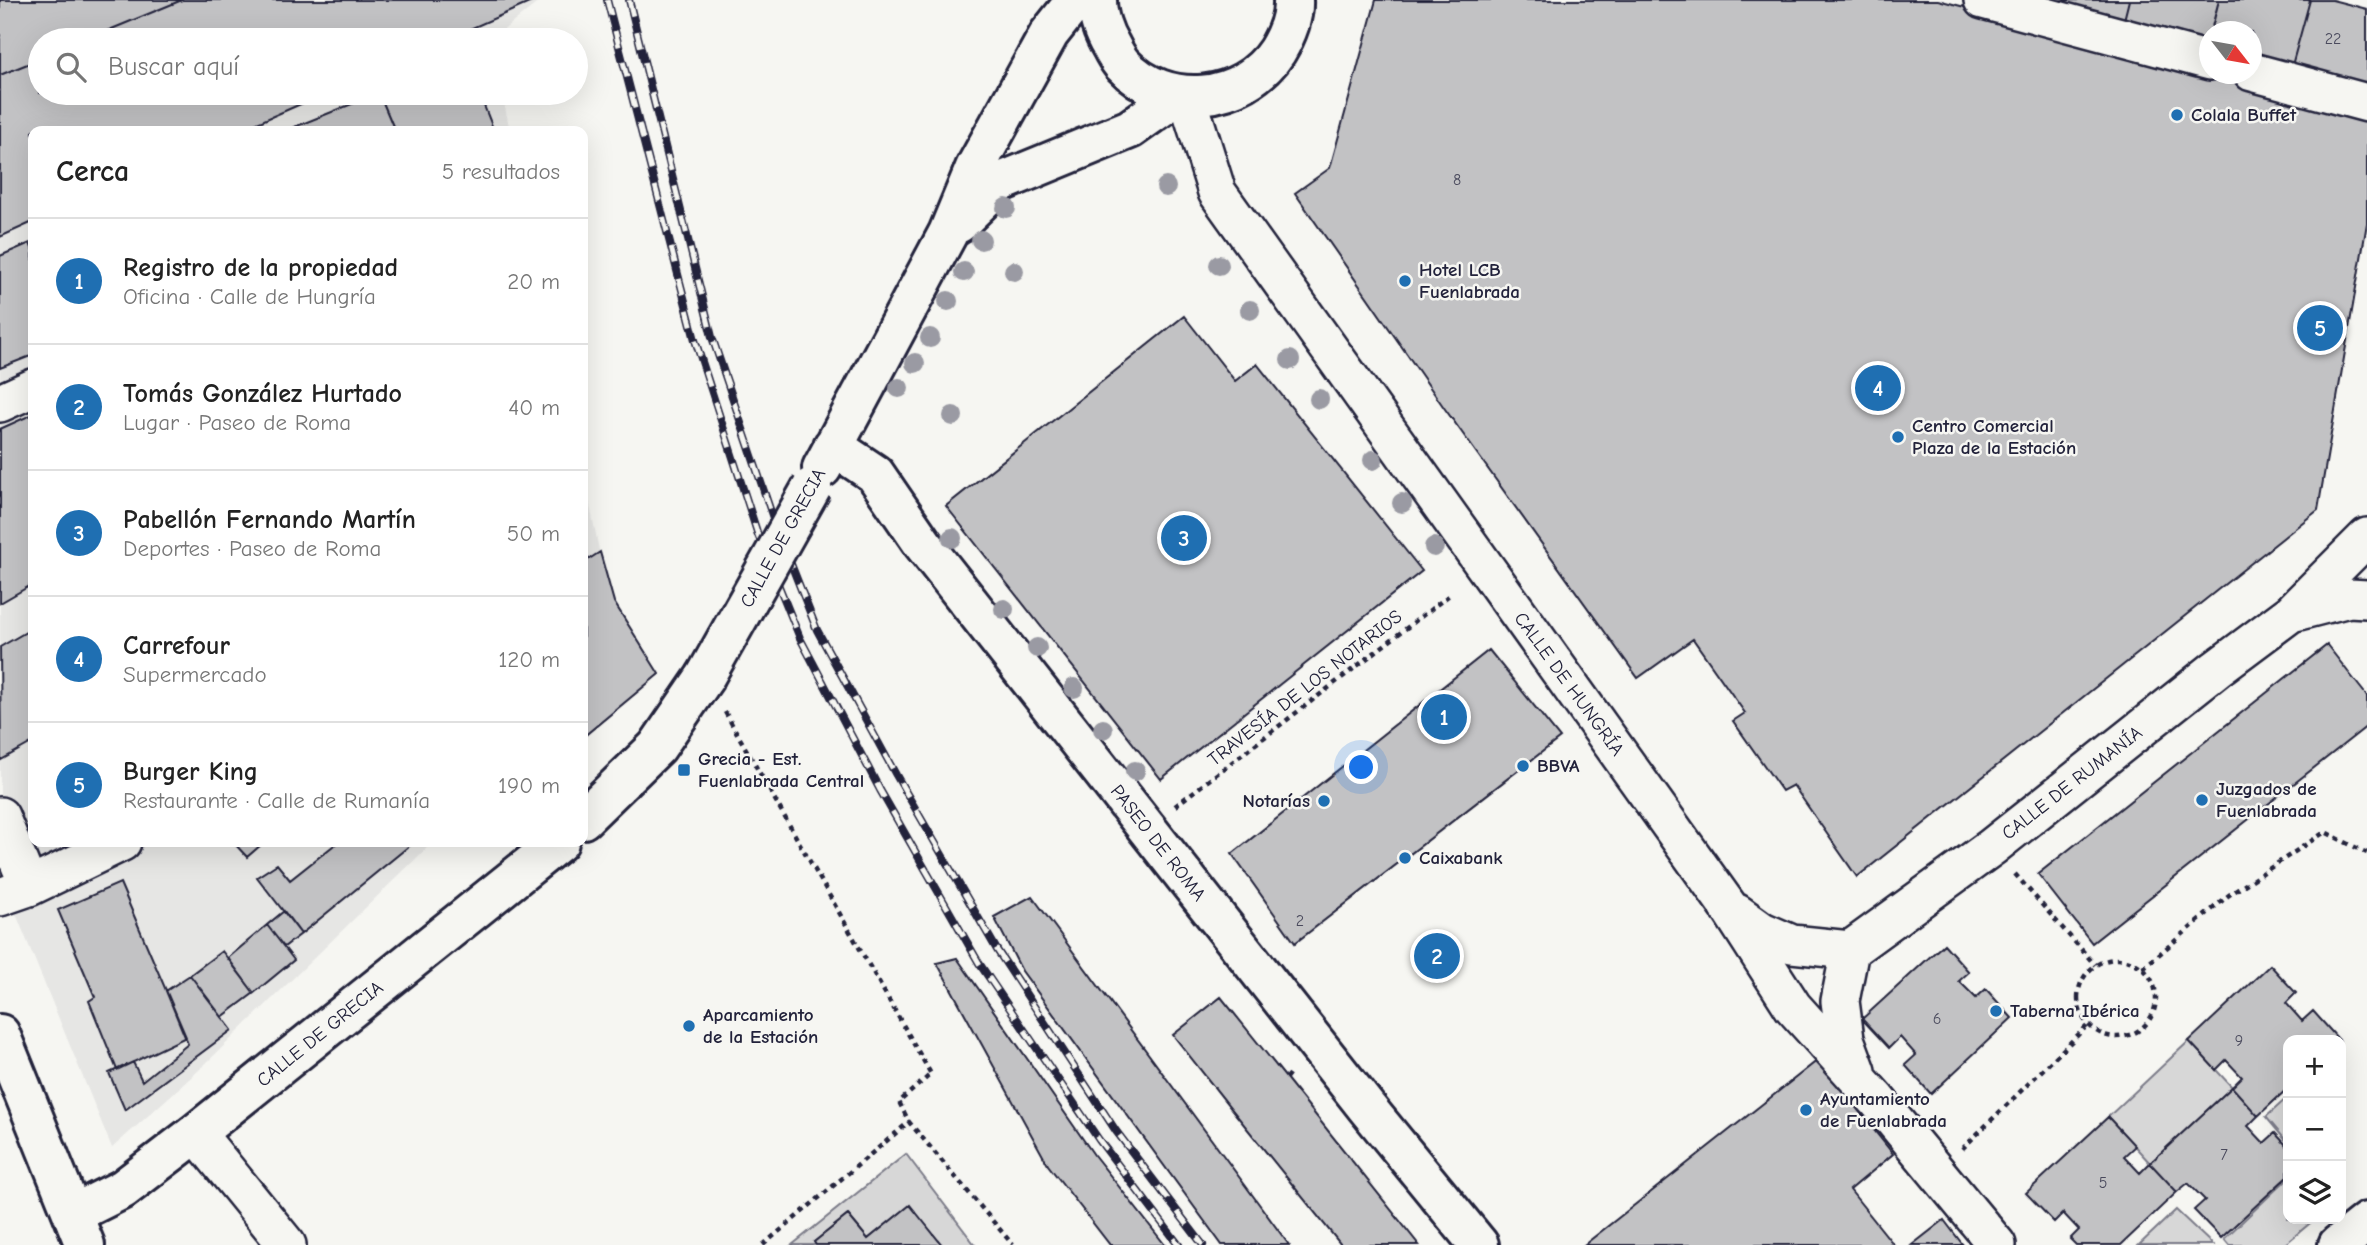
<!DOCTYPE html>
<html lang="es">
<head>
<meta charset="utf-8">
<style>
	body { margin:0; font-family:"Comic Neue",sans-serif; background:#f2f2f2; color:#222 }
	.controls { position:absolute; right:21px; bottom:21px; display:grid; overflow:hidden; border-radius:14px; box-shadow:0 7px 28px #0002 }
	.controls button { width:63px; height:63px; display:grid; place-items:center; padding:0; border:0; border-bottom:2px solid #e0e0e0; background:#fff; color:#222; font:35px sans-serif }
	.compass { position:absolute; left:2199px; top:21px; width:63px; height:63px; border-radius:50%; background:#fff; box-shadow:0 7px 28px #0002; rotate:121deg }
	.you { position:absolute; left:1362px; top:768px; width:24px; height:24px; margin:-18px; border:5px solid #fff; border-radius:50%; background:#1a73e8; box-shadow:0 0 0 10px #1a73e833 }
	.badge { display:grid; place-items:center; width:46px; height:46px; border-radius:50%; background:#1f6fb2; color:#fff; font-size:23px; font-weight:700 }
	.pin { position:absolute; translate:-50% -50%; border:4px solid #fff; box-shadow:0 2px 7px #0006 }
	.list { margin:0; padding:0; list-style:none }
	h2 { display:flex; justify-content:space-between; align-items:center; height:91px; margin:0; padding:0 28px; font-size:30px }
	h2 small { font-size:23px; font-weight:400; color:#767676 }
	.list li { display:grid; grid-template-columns:46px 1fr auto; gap:21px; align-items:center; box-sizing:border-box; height:126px; padding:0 28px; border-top:2px solid #e0e0e0 }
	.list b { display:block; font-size:26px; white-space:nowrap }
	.list p { margin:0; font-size:23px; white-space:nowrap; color:#767676 }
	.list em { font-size:23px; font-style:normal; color:#767676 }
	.icon { flex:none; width:38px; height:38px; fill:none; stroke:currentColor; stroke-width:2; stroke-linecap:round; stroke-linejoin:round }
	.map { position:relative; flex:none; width:2367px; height:1245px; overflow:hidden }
	.search { position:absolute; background:#fff; box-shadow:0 7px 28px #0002; left:28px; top:28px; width:560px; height:77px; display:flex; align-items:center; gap:18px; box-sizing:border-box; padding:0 24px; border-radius:38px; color:#767676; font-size:26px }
	.panel { position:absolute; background:#fff; box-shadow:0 7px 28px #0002; left:28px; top:126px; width:560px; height:721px; border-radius:14px }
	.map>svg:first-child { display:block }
	.built { fill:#e6e6e4 }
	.green { fill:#d7d7d7; stroke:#7c7c89; stroke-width:2 }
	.building { fill:#c2c2c4; stroke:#22223b; stroke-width:2 }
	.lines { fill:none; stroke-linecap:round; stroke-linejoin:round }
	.street-casing { stroke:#22223b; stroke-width:42 }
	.secondary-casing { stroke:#22223b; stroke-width:44 }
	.primary-casing { stroke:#22223b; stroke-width:44 }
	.path { stroke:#22223b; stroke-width:4.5; stroke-dasharray:5 5; stroke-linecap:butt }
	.street { stroke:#f6f6f2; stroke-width:37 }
	.secondary { stroke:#f6f6f2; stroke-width:38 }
	.primary { stroke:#f6f6f2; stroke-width:38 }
	.rail-casing { stroke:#22223b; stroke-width:8 }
	.rail { stroke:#f6f6f2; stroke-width:5; stroke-dasharray:16; stroke-linecap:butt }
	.secondary-bridge-casing { stroke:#22223b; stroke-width:44; stroke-linecap:butt }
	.secondary-bridge { stroke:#f6f6f2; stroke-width:38 }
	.tree { fill:#9a9aa3 }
	.poi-dot { fill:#1f6fb2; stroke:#f6f6f2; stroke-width:2.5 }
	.labels { text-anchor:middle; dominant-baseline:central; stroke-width:5; stroke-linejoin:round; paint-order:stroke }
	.number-label { font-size:16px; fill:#4a4a5d }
	.poi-label { font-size:19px; font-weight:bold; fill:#22223b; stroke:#f6f6f2; text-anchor:start }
	.street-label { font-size:19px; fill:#22223b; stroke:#f6f6f2 }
</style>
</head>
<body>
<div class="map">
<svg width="2367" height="1245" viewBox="0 0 2367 1245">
	<rect width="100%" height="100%" fill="#f6f6f2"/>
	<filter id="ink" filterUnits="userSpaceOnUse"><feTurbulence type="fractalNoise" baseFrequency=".0143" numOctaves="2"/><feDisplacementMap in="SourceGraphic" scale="14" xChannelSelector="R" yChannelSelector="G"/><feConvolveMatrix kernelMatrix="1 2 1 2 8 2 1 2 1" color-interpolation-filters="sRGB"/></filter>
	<g filter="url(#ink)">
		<path class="built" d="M0 0H541L491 40H40V93H502L510 131H33V842H433L198 1071 112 1148 0 875Z
			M583 472 604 574 619 662 583 696Z"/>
		<path class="green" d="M2189 1041 2232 1087 2150 1163 2108 1117Z
			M2288 1097V1143L2266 1117Z
			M906 1154 975 1245H942L910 1206 868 1239 848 1215 814 1242 816 1245H792Z
			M2288 1178V1219H2315L2284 1245H2229L2224 1239Z
			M2176 1210 2213 1245H2139Z"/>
		<path class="building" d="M0 0H182L85 40H40V59L0 75Z
			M182 0H536L445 40H85Z
			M1376 0H1938L2367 113V223L2318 510 1857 877 1793 785 1782 791 1733 721 1745 713 1693 639 1638 678 1445 409 1295 193 1330 168Z
			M2035 0H2129L2123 24Z
			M2129 0H2219L2207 46 2123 24Z
			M2219 0H2310L2291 69 2252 58V32H2211Z
			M2310 0H2332L2367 9V88L2291 69Z
			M40 59V93H326L239 131H33V222L0 237V75Z
			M379 93H479L494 131H395Z
			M379 93 395 131H294L292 128Z
			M30 243 33 251V355L0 368V256Z
			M1184 316 1235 381 1257 364 1422 571 1161 779 946 506Z
			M33 414V584L0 603V429Z
			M600 552 614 602 659 674 583 737V563Z
			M33 628V742L1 760 0 647Z
			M2327 645 2367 696V726L2092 943 2038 874Z
			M1489 650 1560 738 1295 943 1232 854Z
			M233 842H258L261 845 247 857Z
			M338 842H414L301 934 257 877 277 864 290 880Z
			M120 883 186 1037 117 1070 89 1001 95 997 58 910Z
			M1032 896 1259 1204 1289 1245H1222L1022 971 994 917Z
			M284 911 301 934 284 947 267 925Z
			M267 925 294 960 254 993 228 958Z
			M1944 944 1969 972 1959 981 1976 998 1986 989 2012 1018 1931 1094 1905 1065 1916 1055 1900 1037 1889 1048 1862 1019Z
			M222 951 254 993 222 1017 190 975Z
			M957 958 1094 1155 1165 1245H1110L1048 1165 937 963Z
			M2270 965 2296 993 2286 1003 2302 1021 2313 1011 2339 1040H2288V1088L2258 1116 2232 1087 2242 1077 2226 1060 2216 1070 2189 1041Z
			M190 975 232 1030 125 1110 109 1073 133 1062 142 1081 188 1044 166 991Z
			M1221 997 1286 1078 1419 1245H1341L1229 1106 1173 1035Z
			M1818 1060 1893 1154 1850 1190 1894 1245H1584Z
			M2232 1087 2258 1116 2248 1126 2264 1143 2275 1133 2288 1147V1176L2221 1238 2194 1210 2205 1200 2188 1183 2177 1192 2150 1163Z
			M2108 1117 2135 1146 2124 1156 2140 1173 2150 1163 2177 1192 2121 1245H2076L2070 1239 2079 1230 2063 1213 2054 1222 2026 1193Z
			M910 1205 942 1245H816L814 1242 848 1215 868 1239Z
			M1944 1220 1963 1245H1912Z"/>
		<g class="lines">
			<defs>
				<path id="street" d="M1983 0 2210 61
					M2252 72 2367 103
					M1187 96 1217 192 1730 909 1793 1007 1877 1100 1997 1245
					M0 403 33 388
					M2291 613 2349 598 2367 599
					M0 816 29 887
					M0 897 29 887 122 842
					M1737 913 1762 931 1792 944 1850 950 1992 847 2216 669 2291 613 2367 537
					M1850 950 1840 1001 1845 1039 1857 1071
					M196 1133 287 1245"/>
				<path id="secondary" d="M1097 0C1097 15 1103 33 1111 46 1114 52 1118 59 1122 64 1166 111 1243 103 1277 51 1286 36 1294 18 1293 0
					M959 223 1001 182 1130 129 1178 95
					M833 446 875 474 923 544 1367 1108 1479 1245
					M822 468 948 233 975 168 1049 34 1076 0
					M583 819 657 747 705 677
					M73 1214 123 1189 196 1133 559 842
					M2338 1245 2367 1222"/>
				<path id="primary" d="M0 1034 85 1245"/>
			</defs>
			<use href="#street" class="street-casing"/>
			<use href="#secondary" class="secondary-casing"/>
			<use href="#primary" class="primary-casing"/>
			<path class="path" d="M725 712 931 1074 899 1102 909 1122
				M1175 806 1452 593
				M2015 874 2095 965
				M2078 998a39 39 0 1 1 78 0a39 39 0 1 1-78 0Z
				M2143 968 2229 895 2325 832 2367 853
				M1286 1078 1292 1070
				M1962 1149 2088 1025
				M763 1245 909 1122 1013 1245"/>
			<use href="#street" class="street"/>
			<use href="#secondary" class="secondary"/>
			<use href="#primary" class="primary"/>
			<defs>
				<path id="rail" d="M607 0 695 340 758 535 800 638 880 790 979 963 1099 1140 1179 1245
					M629 0 712 337 774 521 817 630 896 775 997 950 1116 1131 1203 1245"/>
			</defs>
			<use href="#rail" class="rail-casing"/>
			<use href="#rail" class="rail"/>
			<defs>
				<path id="secondary-bridge" d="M705 677 812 487"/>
			</defs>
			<use href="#secondary-bridge" class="secondary-bridge-casing"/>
			<use href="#secondary-bridge" class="secondary-bridge"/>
		</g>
		<g class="tree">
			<circle cx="1166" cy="187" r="10"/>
			<circle cx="1006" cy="208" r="10"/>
			<circle cx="981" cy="240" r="10"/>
			<circle cx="1219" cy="265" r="10"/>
			<circle cx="1014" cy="271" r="10"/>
			<circle cx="964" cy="272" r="10"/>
			<circle cx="948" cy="301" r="10"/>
			<circle cx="1250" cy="310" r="10"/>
			<circle cx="930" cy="338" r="10"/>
			<circle cx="1290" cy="360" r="10"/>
			<circle cx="915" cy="363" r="10"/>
			<circle cx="899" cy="388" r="10"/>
			<circle cx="1319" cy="399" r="10"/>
			<circle cx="953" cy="416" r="10"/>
			<circle cx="1373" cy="460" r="10"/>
			<circle cx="1402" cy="503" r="10"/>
			<circle cx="952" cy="538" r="10"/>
			<circle cx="1434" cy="547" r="10"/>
			<circle cx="1004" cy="609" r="10"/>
			<circle cx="1037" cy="648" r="10"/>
			<circle cx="1074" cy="688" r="10"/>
			<circle cx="1103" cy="729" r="10"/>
			<circle cx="1135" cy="771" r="10"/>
		</g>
	</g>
	<g class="poi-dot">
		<circle cx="2177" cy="115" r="7"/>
		<circle cx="1405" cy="281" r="7"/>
		<circle cx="1898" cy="437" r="7"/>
		<circle cx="1523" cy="766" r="7"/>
		<rect x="677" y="763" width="14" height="14" rx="3.5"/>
		<circle cx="2202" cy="800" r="7"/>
		<circle cx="1324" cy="801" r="7"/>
		<circle cx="1405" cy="858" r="7"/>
		<circle cx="1996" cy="1011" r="7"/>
		<circle cx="689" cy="1026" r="7"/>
		<circle cx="1806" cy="1110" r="7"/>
	</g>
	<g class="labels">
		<g class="number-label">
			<text x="2333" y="39">22</text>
			<text x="1457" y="180">8</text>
			<text x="1300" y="921">2</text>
			<text x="1937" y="1019">6</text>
			<text x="2239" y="1041">9</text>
			<text x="2224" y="1155">7</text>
			<text x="2103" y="1183">5</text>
		</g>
		<g class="poi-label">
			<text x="2191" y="115">Colala Buffet</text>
			<text x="1419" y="270">Hotel LCB<tspan x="1419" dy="22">Fuenlabrada</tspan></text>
			<text x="1912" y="426">Centro Comercial<tspan x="1912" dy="22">Plaza de la Estación</tspan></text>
			<text x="698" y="759">Grecia - Est.<tspan x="698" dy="22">Fuenlabrada Central</tspan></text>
			<text x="1537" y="766">BBVA</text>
			<text x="2216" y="789">Juzgados de<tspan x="2216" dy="22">Fuenlabrada</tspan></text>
			<text x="1310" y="801" text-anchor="end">Notarías</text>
			<text x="1419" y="858">Caixabank</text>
			<text x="2010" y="1011">Taberna Ibérica</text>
			<text x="703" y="1015">Aparcamiento<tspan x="703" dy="22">de la Estación</tspan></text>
			<text x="1820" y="1099">Ayuntamiento<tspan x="1820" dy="22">de Fuenlabrada</tspan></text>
		</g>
		<g class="street-label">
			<text transform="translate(783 538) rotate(-61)">CALLE DE GRECIA</text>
			<text transform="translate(1569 684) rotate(54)">CALLE DE HUNGRÍA</text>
			<text transform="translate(1305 688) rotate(-38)">TRAVESÍA DE LOS NOTARIOS</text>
			<text transform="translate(2072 783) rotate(-38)">CALLE DE RUMANÍA</text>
			<text transform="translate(1158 843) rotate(52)">PASEO DE ROMA</text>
			<text transform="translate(320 1034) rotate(-39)">CALLE DE GRECIA</text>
		</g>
	</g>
</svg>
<div class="controls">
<button>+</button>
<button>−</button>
<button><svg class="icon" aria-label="layers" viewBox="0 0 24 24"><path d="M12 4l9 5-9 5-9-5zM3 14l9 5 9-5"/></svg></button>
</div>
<svg class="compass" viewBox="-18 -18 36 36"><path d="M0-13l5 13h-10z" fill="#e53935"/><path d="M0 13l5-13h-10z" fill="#767676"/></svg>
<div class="you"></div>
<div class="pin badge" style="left:1444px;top:717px">1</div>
<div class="pin badge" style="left:1437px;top:956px">2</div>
<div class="pin badge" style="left:1184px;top:538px">3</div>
<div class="pin badge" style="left:1878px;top:388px">4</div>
<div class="pin badge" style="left:2320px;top:328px">5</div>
<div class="search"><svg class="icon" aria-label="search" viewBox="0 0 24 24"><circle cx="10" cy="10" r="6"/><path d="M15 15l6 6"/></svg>Buscar aquí</div>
<section class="panel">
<h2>Cerca<small>5 resultados</small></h2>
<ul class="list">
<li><span class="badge">1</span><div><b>Registro de la propiedad</b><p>Oficina · Calle de Hungría</p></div><em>20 m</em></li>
<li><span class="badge">2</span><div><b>Tomás González Hurtado</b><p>Lugar · Paseo de Roma</p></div><em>40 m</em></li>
<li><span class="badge">3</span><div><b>Pabellón Fernando Martín</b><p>Deportes · Paseo de Roma</p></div><em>50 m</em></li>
<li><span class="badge">4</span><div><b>Carrefour</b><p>Supermercado</p></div><em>120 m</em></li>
<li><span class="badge">5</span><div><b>Burger King</b><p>Restaurante · Calle de Rumanía</p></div><em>190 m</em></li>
</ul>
</section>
</div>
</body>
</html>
